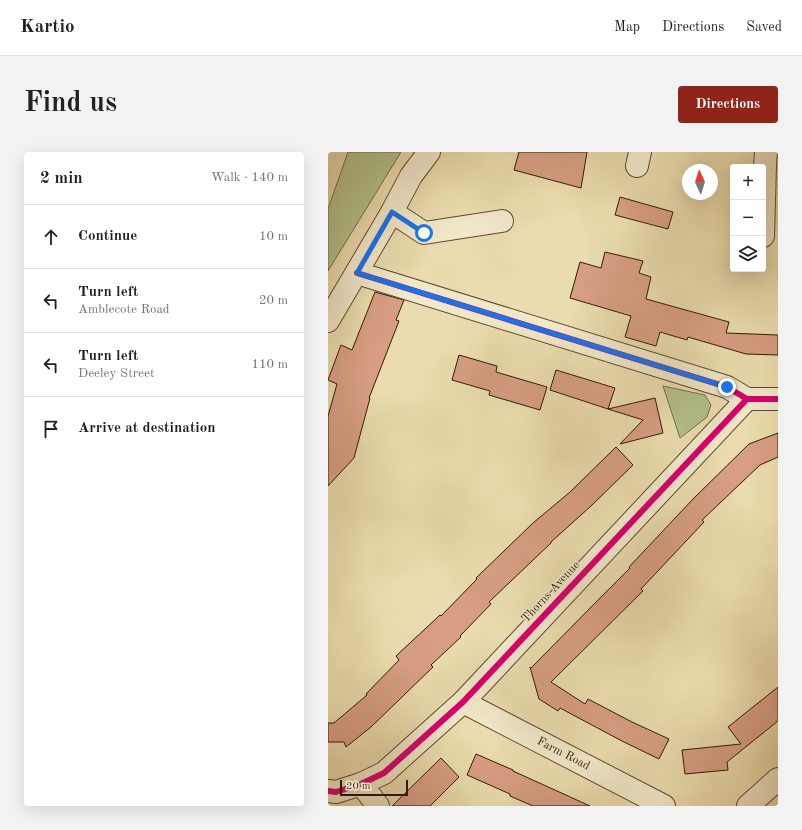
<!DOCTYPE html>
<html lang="en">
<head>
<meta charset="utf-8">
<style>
	body { margin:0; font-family:"Old Standard TT",serif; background:#f2f2f2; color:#202124 }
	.controls { position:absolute; right:12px; top:12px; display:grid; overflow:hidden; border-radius:4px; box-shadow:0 4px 16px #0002 }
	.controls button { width:36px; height:36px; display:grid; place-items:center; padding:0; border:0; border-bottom:1px solid #e0e0e0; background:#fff; color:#202124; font:20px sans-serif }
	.compass { position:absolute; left:354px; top:12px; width:36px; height:36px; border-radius:50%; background:#fff; box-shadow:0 4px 16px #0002; rotate:356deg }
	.scale { position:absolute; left:12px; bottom:10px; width:68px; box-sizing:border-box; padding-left:4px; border:2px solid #331b06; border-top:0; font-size:11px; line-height:14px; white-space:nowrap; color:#331b06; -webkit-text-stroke:3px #f1e8ca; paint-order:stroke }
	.stop { position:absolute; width:12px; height:12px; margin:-9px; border:3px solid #1a73e8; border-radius:50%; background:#fff }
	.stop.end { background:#1a73e8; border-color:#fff; box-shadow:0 1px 4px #0008 }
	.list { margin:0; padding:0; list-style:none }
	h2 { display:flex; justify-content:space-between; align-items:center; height:52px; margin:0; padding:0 16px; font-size:17px }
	h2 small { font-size:13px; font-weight:400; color:#757577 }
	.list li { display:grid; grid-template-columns:26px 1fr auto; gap:12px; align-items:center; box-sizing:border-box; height:64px; padding:0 16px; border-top:1px solid #e0e0e0 }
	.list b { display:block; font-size:15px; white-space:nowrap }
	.list p { margin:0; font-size:13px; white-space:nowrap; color:#757577 }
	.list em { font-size:13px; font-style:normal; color:#757577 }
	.icon { flex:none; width:22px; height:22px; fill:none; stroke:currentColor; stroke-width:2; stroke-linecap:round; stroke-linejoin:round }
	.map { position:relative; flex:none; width:450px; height:654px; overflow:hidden; border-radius:4px }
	header { display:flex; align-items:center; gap:24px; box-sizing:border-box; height:56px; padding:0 20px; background:#fff; border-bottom:1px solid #e0e0e0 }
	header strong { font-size:19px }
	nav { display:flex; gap:22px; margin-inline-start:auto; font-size:14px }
	.intro { display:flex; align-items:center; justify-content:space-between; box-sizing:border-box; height:96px; padding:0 24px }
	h1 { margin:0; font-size:28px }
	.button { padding:10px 18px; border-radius:4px; background:#8f2418; color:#fff; font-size:14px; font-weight:700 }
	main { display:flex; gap:24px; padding:0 24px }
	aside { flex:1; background:#fff; border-radius:4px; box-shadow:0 4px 16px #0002 }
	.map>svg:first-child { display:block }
	.green { fill:#b3c18d; stroke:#736e4a }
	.building { fill:#d79e83; stroke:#331b06 }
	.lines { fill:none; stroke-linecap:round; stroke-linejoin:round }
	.minor-casing { stroke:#614b30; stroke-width:24 }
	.minor { stroke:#f1e8ca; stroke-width:22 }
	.cycleway-casing { stroke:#f1e8ca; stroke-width:8 }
	.cycleway { stroke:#d6006c; stroke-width:6 }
	.route { stroke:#1a73e8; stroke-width:5 }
	.labels { text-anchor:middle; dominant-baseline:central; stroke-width:3; stroke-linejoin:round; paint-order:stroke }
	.street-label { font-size:12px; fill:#331b06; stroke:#f1e8ca }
</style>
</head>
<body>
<header>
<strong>Kartio</strong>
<nav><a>Map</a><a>Directions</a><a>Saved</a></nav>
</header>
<div class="intro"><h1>Find us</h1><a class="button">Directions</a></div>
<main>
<aside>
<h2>2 min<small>Walk · 140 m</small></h2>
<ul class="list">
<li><svg class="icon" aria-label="ahead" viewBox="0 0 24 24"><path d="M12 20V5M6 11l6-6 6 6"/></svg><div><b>Continue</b></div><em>10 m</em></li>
<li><svg class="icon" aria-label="left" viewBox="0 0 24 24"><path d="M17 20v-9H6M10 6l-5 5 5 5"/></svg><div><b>Turn left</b><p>Amblecote Road</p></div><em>20 m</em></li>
<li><svg class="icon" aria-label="left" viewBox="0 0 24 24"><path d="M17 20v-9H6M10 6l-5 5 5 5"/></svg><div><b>Turn left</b><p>Deeley Street</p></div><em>110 m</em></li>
<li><svg class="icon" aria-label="arrive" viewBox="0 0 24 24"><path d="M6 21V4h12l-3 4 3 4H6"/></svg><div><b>Arrive at destination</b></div></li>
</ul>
</aside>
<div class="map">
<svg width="450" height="654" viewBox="0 0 450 654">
	<rect width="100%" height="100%" fill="#eadcae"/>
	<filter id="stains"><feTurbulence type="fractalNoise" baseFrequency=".005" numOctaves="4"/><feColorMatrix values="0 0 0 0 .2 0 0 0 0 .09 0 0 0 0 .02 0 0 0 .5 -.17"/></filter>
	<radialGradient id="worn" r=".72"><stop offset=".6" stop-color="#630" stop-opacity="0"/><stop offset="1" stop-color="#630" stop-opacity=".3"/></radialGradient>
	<path class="green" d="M20 0H73L0 119V57Z
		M335 234 377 243 383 253 379 265 352 286Z"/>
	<path class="building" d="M191 0H259L253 36 186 18Z
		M292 45 345 60 340 77 287 63Z
		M277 100 315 109 311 121 323 125 318 147 401 170 398 181 450 183V203L418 202 360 185 359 188 332 180 328 194 297 185 303 164 242 146 252 110 273 116Z
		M47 140 76 148 68 168 71 169 41 246H42L26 306 0 334V264L9 232 0 228 13 193 24 198Z
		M131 203 169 214 168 220 219 235 212 258 161 243 162 239 124 228Z
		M228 218 287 236 280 257 222 238Z
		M327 246 335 281 292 292 315 268 280 257Z
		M450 281V305L432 313 374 368 376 370 313 437 315 439 223 530 257 552 260 547 304 570 341 587 331 607 294 589 232 556 230 559 211 547 202 515 203 516 269 449 302 416 301 415 365 347 421 292Z
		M288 295 305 313 263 354 223 390V391L161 450 163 452 132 484 133 485 103 513 105 515 43 575 18 595 16 590H0V571H6L39 543 38 542 71 508 68 504 112 463 113 464 149 427 148 426 205 371 242 340Z
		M450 535V569L399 610 400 618 357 622 354 598 413 592 400 575Z
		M148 602 185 618V619L262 654H205L182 644V642L139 623Z
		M113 606 131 625 102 654H64Z"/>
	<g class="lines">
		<defs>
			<g id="minor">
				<path d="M309 14 312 0"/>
				<path d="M64 60 96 81 174 69"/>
				<path d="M435 84 437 14 438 0"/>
				<path d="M29 121 399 235 419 247"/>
				<path d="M0 169 64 60 83 24 101 0"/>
				<path id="s1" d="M135 550 336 654"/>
				<path d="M33 632 50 654"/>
				<path d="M0 639 8 640 33 632 56 621 135 550 419 247H450"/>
				<path d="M420 654 450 627"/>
			</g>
		</defs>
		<use href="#minor" class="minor-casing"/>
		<use href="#minor" class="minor"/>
		<defs>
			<path id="cycleway" d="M29 121 399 235 419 247
				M0 639 8 640 33 632 56 621 135 550 419 247H450"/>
		</defs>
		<use href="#cycleway" class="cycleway-casing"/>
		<use href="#cycleway" class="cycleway"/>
	</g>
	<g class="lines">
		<path class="route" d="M96 81 64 60 29 121 399 235"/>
	</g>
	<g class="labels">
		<g class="street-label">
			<text transform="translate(223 440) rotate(-47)">Thorns Avenue</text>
			<text stroke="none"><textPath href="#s1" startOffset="113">Farm Road</textPath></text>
		</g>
	</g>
	<rect width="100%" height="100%" filter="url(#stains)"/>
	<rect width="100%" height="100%" fill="url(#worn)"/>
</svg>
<div class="controls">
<button>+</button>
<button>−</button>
<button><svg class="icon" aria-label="layers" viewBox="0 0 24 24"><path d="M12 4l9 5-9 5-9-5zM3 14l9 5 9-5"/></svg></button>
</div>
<svg class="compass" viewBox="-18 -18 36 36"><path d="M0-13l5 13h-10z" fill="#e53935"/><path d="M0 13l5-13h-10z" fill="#757577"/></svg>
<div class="scale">20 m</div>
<div class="stop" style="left:96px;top:81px"></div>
<div class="stop end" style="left:399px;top:235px"></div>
</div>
</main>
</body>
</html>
